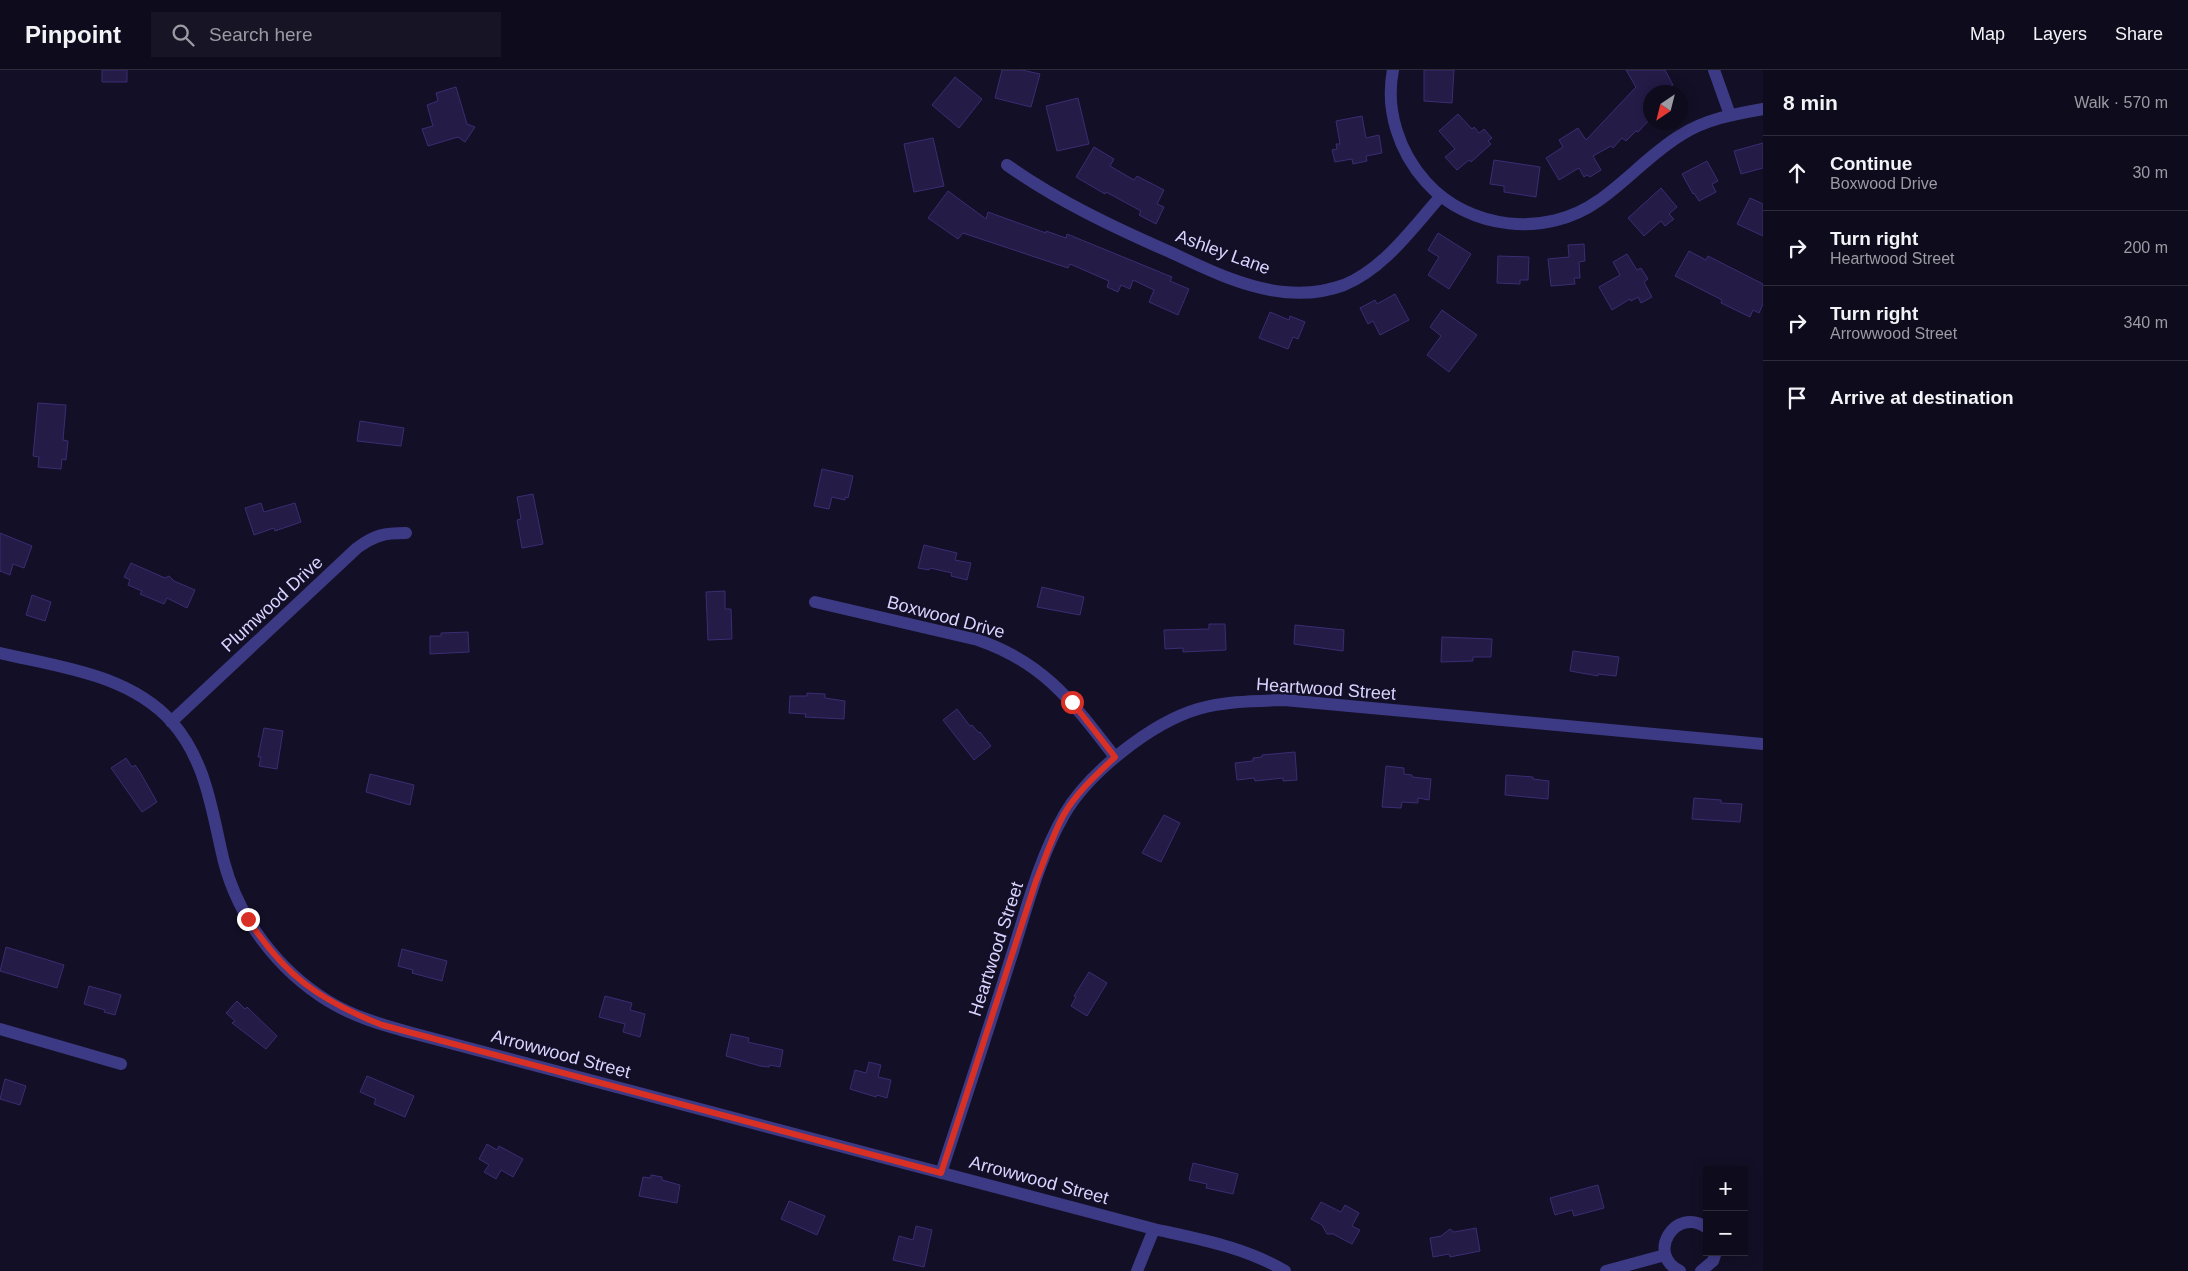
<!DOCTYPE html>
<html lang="en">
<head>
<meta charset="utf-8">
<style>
	body { margin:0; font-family:Arial,sans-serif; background:#171425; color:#f1f3f6 }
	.controls { position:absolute; right:15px; bottom:15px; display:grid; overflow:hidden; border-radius:0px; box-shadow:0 2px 12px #0003 }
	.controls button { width:45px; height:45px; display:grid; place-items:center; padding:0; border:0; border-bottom:1px solid #2e2b3b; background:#0e0b1c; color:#f1f3f6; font:25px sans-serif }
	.compass { position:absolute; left:1643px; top:15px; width:45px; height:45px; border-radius:50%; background:#0e0b1c; box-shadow:0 2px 12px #0003; rotate:215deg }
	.stop { position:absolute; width:15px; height:15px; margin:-11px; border:4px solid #d93025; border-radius:50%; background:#fff }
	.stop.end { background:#d93025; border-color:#fff; box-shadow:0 1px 5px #0008 }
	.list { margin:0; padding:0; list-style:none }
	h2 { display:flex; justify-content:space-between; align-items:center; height:65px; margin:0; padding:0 20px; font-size:21px }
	h2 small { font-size:16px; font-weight:400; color:#9b9ba3 }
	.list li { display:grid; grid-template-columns:32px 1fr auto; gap:15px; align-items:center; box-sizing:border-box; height:75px; padding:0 20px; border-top:1px solid #2e2b3b }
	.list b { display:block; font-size:19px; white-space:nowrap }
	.list p { margin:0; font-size:16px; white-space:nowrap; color:#9b9ba3 }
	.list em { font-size:16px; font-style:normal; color:#9b9ba3 }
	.icon { flex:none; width:28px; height:28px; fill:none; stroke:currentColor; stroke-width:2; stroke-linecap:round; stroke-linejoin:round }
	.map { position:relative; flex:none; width:1763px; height:1201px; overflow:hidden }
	header { display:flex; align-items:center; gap:30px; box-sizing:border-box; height:70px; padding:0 25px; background:#0e0b1c; border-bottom:1px solid #2e2b3b }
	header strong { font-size:24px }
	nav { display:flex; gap:28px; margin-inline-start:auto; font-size:18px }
	.search { width:350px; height:45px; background:#171425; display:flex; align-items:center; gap:12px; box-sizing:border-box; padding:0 18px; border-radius:0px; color:#9b9ba3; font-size:19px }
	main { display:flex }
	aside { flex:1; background:#0e0b1c }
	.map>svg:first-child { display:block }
	.building { fill:#241b47; stroke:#3b2d73 }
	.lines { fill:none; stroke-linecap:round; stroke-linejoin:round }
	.street { stroke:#3d3a85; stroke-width:12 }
	.route { stroke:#d93025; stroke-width:6 }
	.labels { text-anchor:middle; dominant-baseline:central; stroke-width:4.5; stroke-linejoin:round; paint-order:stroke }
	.street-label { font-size:18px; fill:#d9d4ff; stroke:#130f26 }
</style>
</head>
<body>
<header>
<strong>Pinpoint</strong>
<div class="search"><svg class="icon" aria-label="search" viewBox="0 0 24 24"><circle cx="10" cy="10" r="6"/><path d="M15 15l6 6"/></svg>Search here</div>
<nav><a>Map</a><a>Layers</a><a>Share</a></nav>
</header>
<main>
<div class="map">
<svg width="1763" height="1201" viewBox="0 0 1763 1201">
	<rect width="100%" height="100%" fill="#130f26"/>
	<path class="building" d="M102 0H127V12H102Z
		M1002 0H1022L1040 4 1031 37 995 28Z
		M1424 0H1454L1452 33 1424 31Z
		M1626 0H1665L1673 15 1660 22H1650V49L1638 62 1636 61 1626 71 1622 68 1613 78 1611 76 1593 86 1601 100 1590 107 1587 105 1584 107 1579 98 1559 110 1546 88 1563 77 1559 70 1578 58 1586 70 1636 17Z
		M955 7 982 29 959 58 932 35Z
		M456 17 467 54 475 57 465 72 458 67 428 76 422 59 433 56 427 35 438 31 436 23Z
		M1078 28 1089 74 1057 81 1046 36Z
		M1458 44 1472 59 1474 57 1479 63 1484 59 1492 68 1488 71 1491 74 1471 92 1469 90 1457 100 1445 87 1455 79 1439 61Z
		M1362 46 1366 68 1379 65 1382 83 1366 86 1367 91 1353 94 1352 89 1335 92 1332 80 1337 79 1336 74H1340L1336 51Z
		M933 68 944 116 914 122 904 74Z
		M1763 73V98L1741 104 1734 81Z
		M1094 77 1114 89 1110 96 1134 110 1137 106 1164 120 1157 134 1164 137 1156 154 1139 145 1141 141 1106 122 1105 124 1076 107Z
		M1494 90 1540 97 1536 127 1504 122V116L1490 114Z
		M1707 91 1718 111 1712 114 1716 122 1699 131 1694 123 1693 124 1682 104Z
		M1661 118 1677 137 1669 144 1674 149 1665 156 1661 151 1644 166 1628 148Z
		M948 121 986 149 988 142 1046 163V161L1066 168 1067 164 1172 207 1170 211 1189 219 1178 245 1149 232 1154 220 1133 210 1130 219 1121 215 1118 222 1107 217 1109 211 1070 194 1068 198 963 163 958 169 928 148Z
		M1750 128 1763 134V166L1737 154Z
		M1438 163 1471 184 1449 219 1428 205 1439 187 1428 180Z
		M1584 174 1585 191 1579 192 1580 208H1574L1575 214 1551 216 1548 189 1569 187 1568 175Z
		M1689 181 1706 190 1708 186 1763 214V234L1759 243 1753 240 1750 247 1721 233 1722 230 1675 206Z
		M1627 184 1637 200 1641 198 1648 209 1644 212 1652 227 1641 233 1638 227 1631 231 1630 229 1612 240 1599 217 1620 205 1613 192Z
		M1498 186 1529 187 1528 210H1520V214L1497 213Z
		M1395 224 1409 250 1380 265 1373 251 1368 254 1360 238 1375 230 1377 234Z
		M1442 240 1477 265 1449 302 1427 285 1441 266 1430 257Z
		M1270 242 1289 250 1290 246 1305 252 1298 269 1293 267 1288 279 1259 268Z
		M38 333 66 335 63 370 68 371 66 390 62 389 61 399 38 397 39 387 33 386Z
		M360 351 404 358 401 376 357 371Z
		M822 399 853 406 848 428 845 427V430L832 427 829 439 814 436Z
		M533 424 543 474 522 478 517 450 521 449 517 427Z
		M261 433 264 442 295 433 301 452 275 461 274 458 254 465 245 438Z
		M0 463 32 476 24 498 13 494 10 505 0 501Z
		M924 475 957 483 955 490 971 493 967 510 951 506 952 503 930 498 929 500 918 498Z
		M131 493 165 508 169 506 174 511 195 520 187 538 167 528 164 534 140 524 142 521 128 515 130 510 124 507Z
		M1042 517 1084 527 1080 545 1037 537Z
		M725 521V539H731L732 569 708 570 706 522Z
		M32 525 51 532 45 551 26 545Z
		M1209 554H1225L1226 580 1183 582V578L1165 579 1164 560 1209 559Z
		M1295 555 1344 560 1343 581 1294 574Z
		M468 562 469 582 430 584V566H441V563Z
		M1442 567 1492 569 1491 587H1473V591L1441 592Z
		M1573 581 1619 587 1616 606 1598 604V606L1570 601Z
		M807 623 825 624V628L845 631 844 649 805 647 806 644 789 643 790 626H807Z
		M957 639 970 656 972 655 979 663 980 662 991 676 974 690 943 650Z
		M264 658 283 661 277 699 259 696 261 687H258Z
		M1295 682 1297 710 1283 711V708L1255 711 1254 708 1237 710 1235 693 1253 691V688L1262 687V685Z
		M126 688 132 697 135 695 140 702 157 732 142 742 111 698Z
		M1386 696 1404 698V704L1412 705V707L1431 709 1429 730 1418 728V733L1402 732 1401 738 1382 737Z
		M370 704 414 715 410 735 366 722Z
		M1506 705 1533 707V709L1549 711 1548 729 1505 725Z
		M1694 728 1721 730V733L1742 734 1740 752 1692 749Z
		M1164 745 1180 753 1161 792 1142 783Z
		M6 877 64 895 57 918 0 901Z
		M402 879 447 891 442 911 412 903 413 900 398 896Z
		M1089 902 1107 913 1087 946 1071 936 1076 927 1074 926Z
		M89 916 121 925 115 945 104 942 105 940 84 934Z
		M605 926 632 933 630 940 645 944 640 967 623 962 625 954 599 947Z
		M237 931 245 939 247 937 277 966 266 979 232 953 235 951 226 943Z
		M731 964 749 968 748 972 783 980 780 997 770 995 769 997 760 996 726 986Z
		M869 992 881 995 878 1007 891 1010 887 1028 877 1025 876 1027 850 1019 855 1000 866 1003Z
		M367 1006 414 1026 405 1047 374 1034 376 1029 360 1022Z
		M5 1009 26 1016 20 1035 0 1029Z
		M487 1074 497 1080 499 1076 523 1089 513 1107 501 1100 496 1109 484 1102 489 1095 479 1089Z
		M1193 1093 1238 1104 1233 1124 1206 1118 1207 1114 1189 1110Z
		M651 1105 662 1107V1110L680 1115 677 1133 639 1126 643 1107 651 1108Z
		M1598 1115 1604 1138 1574 1146 1572 1140 1555 1145 1550 1128Z
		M789 1131 825 1146 817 1165 781 1149Z
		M1321 1132 1341 1142 1345 1135 1359 1143 1352 1156 1360 1160 1352 1174 1333 1164H1327L1322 1155 1311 1149Z
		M916 1156 932 1160 924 1197 893 1190 899 1166 913 1170Z
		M1476 1158 1480 1181 1450 1187 1449 1184 1433 1187 1430 1168 1441 1166 1450 1159 1454 1162Z"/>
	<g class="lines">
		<path class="street" d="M1393 0C1385 40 1399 82 1426 112 1469 160 1546 168 1598 131 1627 111 1651 83 1681 65 1706 49 1735 44 1763 39
			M1714 0 1730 45
			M1007 95C1058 131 1113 157 1170 182 1206 199 1244 218 1284 222 1304 224 1325 222 1344 215 1384 199 1413 157 1441 126
			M815 532 978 570C1045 593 1073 633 1115 687
			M0 583C59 597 129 604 172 652 207 692 212 743 224 792 239 849 278 900 328 931 354 947 383 955 412 963L1154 1159C1199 1169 1245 1177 1285 1201
			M171 652 357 478C375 465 384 463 406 463
			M0 959 121 994
			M941 1103C964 1033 987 964 1009 894 1025 845 1038 790 1064 745 1088 703 1151 653 1198 639 1226 631 1255 631 1284 630L1763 674
			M1137 1201 1154 1159
			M1606 1201 1665 1185
			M1680 1201C1645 1184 1676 1135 1707 1158
			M1701 1201 1713 1191 1716 1182"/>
	</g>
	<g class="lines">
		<path class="route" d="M248 849C285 906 319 930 382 955L941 1103 1036 811C1045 789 1052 767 1063 746 1076 723 1096 705 1115 687L1072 632"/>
	</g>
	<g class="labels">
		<g class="street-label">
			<text transform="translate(1223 182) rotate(20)">Ashley Lane</text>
			<text transform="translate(272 534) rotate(-43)">Plumwood Drive</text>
			<text transform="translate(946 547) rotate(15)">Boxwood Drive</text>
			<text transform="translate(1326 619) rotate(4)">Heartwood Street</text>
			<text transform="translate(996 879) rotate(-72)">Heartwood Street</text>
			<text transform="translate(561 984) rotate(15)">Arrowwood Street</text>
			<text transform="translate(1039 1110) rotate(15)">Arrowwood Street</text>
		</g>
	</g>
</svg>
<div class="controls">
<button>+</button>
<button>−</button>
</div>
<svg class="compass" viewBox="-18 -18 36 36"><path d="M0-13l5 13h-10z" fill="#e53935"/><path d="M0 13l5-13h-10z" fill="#9b9ba3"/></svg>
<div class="stop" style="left:1072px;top:632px"></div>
<div class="stop end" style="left:248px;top:849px"></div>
</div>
<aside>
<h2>8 min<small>Walk · 570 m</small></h2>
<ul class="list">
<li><svg class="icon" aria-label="ahead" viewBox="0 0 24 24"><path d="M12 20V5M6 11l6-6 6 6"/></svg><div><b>Continue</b><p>Boxwood Drive</p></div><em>30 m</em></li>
<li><svg class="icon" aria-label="right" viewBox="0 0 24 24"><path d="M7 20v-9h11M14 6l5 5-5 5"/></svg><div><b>Turn right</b><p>Heartwood Street</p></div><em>200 m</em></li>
<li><svg class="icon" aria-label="right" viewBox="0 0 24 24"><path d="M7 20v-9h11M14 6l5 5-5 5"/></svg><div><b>Turn right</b><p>Arrowwood Street</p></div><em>340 m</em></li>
<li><svg class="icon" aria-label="arrive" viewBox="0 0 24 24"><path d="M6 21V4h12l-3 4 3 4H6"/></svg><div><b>Arrive at destination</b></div></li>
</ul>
</aside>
</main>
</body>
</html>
